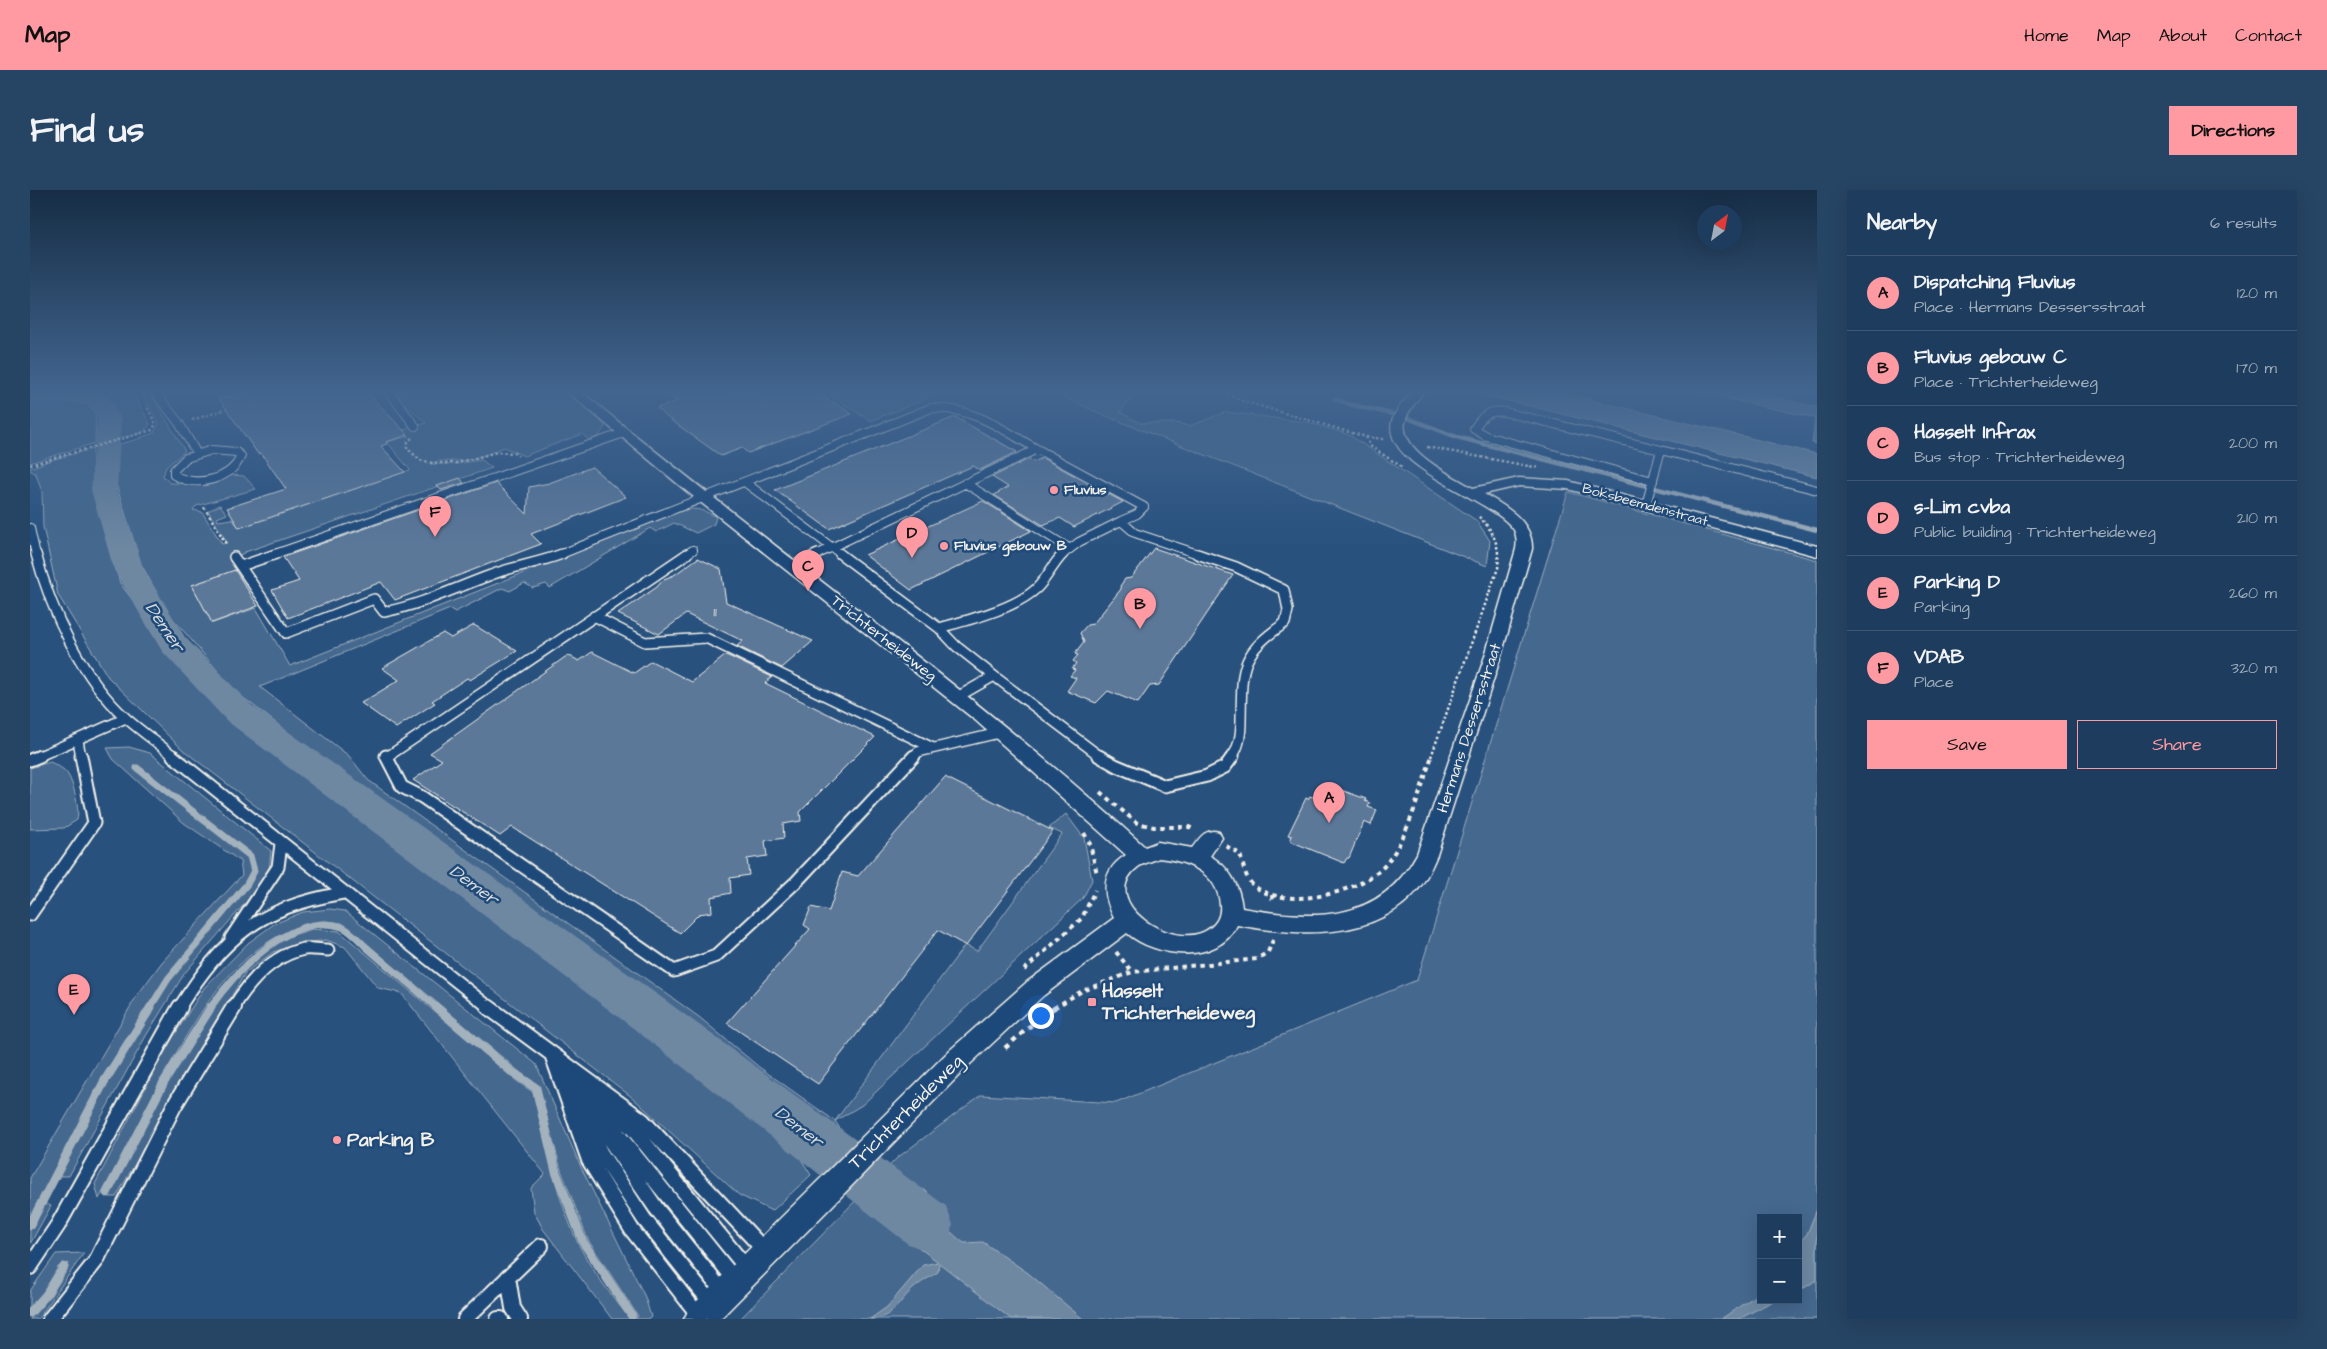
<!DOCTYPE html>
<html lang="en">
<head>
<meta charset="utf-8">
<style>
	body { margin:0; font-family:"Architects Daughter",sans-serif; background:#264464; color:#f1f3f6 }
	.controls { position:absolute; right:15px; bottom:15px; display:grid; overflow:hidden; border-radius:0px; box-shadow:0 5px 20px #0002 }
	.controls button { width:45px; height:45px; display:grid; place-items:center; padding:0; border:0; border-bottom:1px solid #3c5673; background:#1e3d5e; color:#f1f3f6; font:25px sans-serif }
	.compass { position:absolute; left:1667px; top:15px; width:45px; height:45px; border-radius:50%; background:#1e3d5e; box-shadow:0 5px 20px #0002; rotate:32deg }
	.you { position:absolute; left:1010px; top:825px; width:18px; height:18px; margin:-12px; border:4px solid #fff; border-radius:50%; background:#1a73e8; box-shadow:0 0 0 8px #1a73e833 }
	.badge { display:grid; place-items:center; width:32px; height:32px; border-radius:50%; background:#ff9aa2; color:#111; font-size:16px; font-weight:700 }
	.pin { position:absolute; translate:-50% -41px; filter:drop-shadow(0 1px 2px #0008) }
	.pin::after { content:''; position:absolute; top:26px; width:18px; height:15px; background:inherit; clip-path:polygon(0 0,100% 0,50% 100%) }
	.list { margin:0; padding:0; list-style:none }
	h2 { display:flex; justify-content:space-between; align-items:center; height:65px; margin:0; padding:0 20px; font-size:21px }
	h2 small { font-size:16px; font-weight:400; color:#a1aebc }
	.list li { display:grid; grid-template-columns:32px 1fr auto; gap:15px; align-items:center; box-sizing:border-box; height:75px; padding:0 20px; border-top:1px solid #3c5673 }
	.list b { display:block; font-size:19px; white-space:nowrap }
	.list p { margin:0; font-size:16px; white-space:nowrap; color:#a1aebc }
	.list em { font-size:16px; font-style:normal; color:#a1aebc }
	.actions { display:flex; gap:10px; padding:15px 20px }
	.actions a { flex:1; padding:11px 0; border:1px solid #ff9aa2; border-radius:0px; text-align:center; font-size:18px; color:#ff9aa2 }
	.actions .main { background:#ff9aa2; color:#111 }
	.map { position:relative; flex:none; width:1787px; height:1129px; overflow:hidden; border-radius:0px }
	header { display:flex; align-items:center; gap:30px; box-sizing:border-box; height:70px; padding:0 25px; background:#ff9aa2; color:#111 }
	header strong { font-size:24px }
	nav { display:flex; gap:28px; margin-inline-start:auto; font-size:18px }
	.intro { display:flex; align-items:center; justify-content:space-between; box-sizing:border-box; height:120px; padding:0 30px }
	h1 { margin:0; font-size:35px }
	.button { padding:12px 22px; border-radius:0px; background:#ff9aa2; color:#111; font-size:18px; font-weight:700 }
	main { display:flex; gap:30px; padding:0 30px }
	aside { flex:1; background:#1e3d5e; border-radius:0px; box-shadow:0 5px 20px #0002 }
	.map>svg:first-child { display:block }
	.green { fill:#45688e; stroke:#9cacbb; fill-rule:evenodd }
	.water { fill:#6e88a2; stroke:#a4b2be }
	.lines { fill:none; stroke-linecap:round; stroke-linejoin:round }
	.stream-far2 { stroke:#a4b2be; stroke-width:4.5 }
	.stream-far1 { stroke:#a4b2be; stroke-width:7 }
	.stream { stroke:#a4b2be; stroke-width:9 }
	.river { fill:#6e88a2; fill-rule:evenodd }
	.building { fill:#5b7899; stroke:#f4f1e8 }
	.service-far3-casing { stroke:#f4f1e8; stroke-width:10 }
	.service-far2-casing { stroke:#f4f1e8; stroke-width:12 }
	.service-far1-casing { stroke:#f4f1e8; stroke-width:15 }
	.service-casing { stroke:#f4f1e8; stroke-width:18 }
	.minor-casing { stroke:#f4f1e8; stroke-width:3 }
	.path-far2 { stroke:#f4f1e8; stroke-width:2.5; stroke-dasharray:2.5 2.5; stroke-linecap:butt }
	.path-far1 { stroke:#f4f1e8; stroke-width:4; stroke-dasharray:4.5 4.5; stroke-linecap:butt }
	.path { stroke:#f4f1e8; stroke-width:4.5; stroke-dasharray:5 5; stroke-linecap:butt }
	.service-far3 { stroke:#1f4a7a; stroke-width:8 }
	.service-far2 { stroke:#1f4a7a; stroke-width:9 }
	.service-far1 { stroke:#1f4a7a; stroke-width:11 }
	.service { stroke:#1f4a7a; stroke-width:14 }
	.minor { fill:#1f4a7a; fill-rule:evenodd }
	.poi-dot { fill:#ff9aa2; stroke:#1f4a7a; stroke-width:2 }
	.labels { text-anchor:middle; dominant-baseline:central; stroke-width:5; stroke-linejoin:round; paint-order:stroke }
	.far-poi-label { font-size:14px; font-weight:bold; fill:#f4f1e8; stroke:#1f4a7a; text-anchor:start }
	.far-street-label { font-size:14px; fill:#f4f1e8; stroke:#1f4a7a }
	.number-label { font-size:14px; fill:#ced3d4 }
	.street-label { font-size:16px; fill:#f4f1e8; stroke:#1f4a7a }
	.water-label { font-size:18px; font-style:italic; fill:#d9dcda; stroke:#1f4a7a }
	.near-poi-label { font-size:19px; font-weight:bold; fill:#f4f1e8; stroke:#1f4a7a; text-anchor:start }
	.near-street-label { font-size:19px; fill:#f4f1e8; stroke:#1f4a7a }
</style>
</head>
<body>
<header>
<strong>Map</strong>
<nav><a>Home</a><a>Map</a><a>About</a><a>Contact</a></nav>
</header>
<div class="intro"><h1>Find us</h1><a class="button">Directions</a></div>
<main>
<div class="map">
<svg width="1787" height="1129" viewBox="0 0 1787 1129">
	<rect width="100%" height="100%" fill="#28517e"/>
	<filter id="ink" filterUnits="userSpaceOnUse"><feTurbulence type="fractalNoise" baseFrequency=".02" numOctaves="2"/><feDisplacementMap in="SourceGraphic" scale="10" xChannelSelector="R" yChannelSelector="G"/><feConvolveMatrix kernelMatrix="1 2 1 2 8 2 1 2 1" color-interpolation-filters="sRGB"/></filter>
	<g filter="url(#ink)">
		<path class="green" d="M46 202 103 203 120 234C114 246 100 246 88 248L89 225 76 207Z
			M361 202H536L569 227 575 237 568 247 559 250 552 244 494 266 474 257C458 264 443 271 424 271 417 272 407 269 401 274H423L452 270 462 278 215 362 200 371 206 380 162 395 183 433 226 418 260 476 641 324C661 318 667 316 686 327L684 334 666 343 644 333 626 342 620 338 520 398 516 394 503 398 494 393 480 401 472 398 425 422 420 419 230 497 319 566 338 590 669 827 729 877 805 931 935 755 947 761 1032 644 1019 638 1036 624 1054 648 1062 690 1053 708 832 915 805 931 817 949 776 931 353 616 206 502 138 423 111 374 86 294V255L112 248H109L124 243 129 233 112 204H121L155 261 136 277 133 286 140 293 171 294 203 285 214 286 226 299 166 316 163 320 172 322 192 354 197 352 178 321 190 315 197 324 187 328 188 331 202 329 209 337 380 280 357 252 379 246 373 240 396 233Z
			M795 202H914L840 231Z
			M1023 202H1106L1090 222 1110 233H1145L1160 236 1196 222 1276 232 1311 242 1321 246 1447 331 1460 351 1457 376 1071 224Z
			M0 205 52 209 66 216 65 253 0 273Z
			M63 259V302L90 393 150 475 205 531 521 766 759 950 781 985 742 1021 709 1005 603 908 152 559 78 487 28 405 13 337 12 302 6 284 0 280V278L24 269Z
			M1538 302 1787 370V1129H710L867 968 951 905 1086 913 1387 790ZM1731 1028H1768V1110H1731Z
			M99 557 120 563 241 661 239 680 223 704 154 784 116 846 39 986H28L74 896 139 789 218 693 226 681 221 664 161 620 107 576 105 578 144 610 215 663 219 667 222 681 214 694 135 790 74 890 0 1031V988L106 807 132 772 212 685 210 671 154 633 83 569 77 558Z
			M20 572C25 574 30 577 34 580 43 587 50 619 47 630L34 638 0 639V578Z
			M300 719 315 721 506 874 551 977 615 1107 621 1127 619 1129H606L608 1126 558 1050 531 980 509 898 312 733C304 732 294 730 286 732 203 750 161 836 124 904 106 939 87 974 69 1009L65 994 137 857 174 798 218 753 244 734 273 722Z
			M282 739 309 741 488 892 503 902C515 949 524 998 543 1042 556 1074 579 1102 600 1129H582L513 1039 504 1022 501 998 515 984 371 803 348 798 315 757 296 750 269 754 243 762 215 783 86 1007H79C116 935 181 787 253 749 262 745 273 742 282 739Z
			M14 1013 21 1016 0 1054V1039Z
			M54 1063 8 1129H0L21 1102 39 1073 28 1077 12 1106 0 1119V1101L26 1064Z"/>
		<path class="water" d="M1442 202H1529L1787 264V287Z
			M1667 202H1722L1787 217V254L1782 253 1785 228Z
			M874 992 897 1001C905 1025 914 1038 934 1053L953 1052 998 1083 1053 1129H981L909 1073 908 1082C900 1087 891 1092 884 1098 868 1111 864 1129 840 1129L857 1117 893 1075 908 1072 839 1020Z
			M1787 1019V1090L1774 1098 1768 1097V1054L1777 1044Z
			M1731 1102V1110L1743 1111 1709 1129H1691Z"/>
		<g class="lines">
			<path class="stream-far2" d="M1305 209 1319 214 1375 227 1427 247 1787 340"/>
			<path class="stream-far1" d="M107 578 220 666 224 681 217 694 138 789 120 818
				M180 818C205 782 263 720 312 737 320 740 329 750 335 756 359 777 383 797 407 818"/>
			<path class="stream" d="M406 817 482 882 506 898 526 982 553 1052 602 1126
				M77 1003 134 892 181 817
				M0 1035 74 892 121 817
				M0 1123 16 1105 34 1077"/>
			<path class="river" d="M0 202H65L72 204 83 213 91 230 87 300 114 380 155 447 221 515 635 810 916 1016 923 1035 916 1054 897 1061 878 1054 603 838 197 531 132 461 84 380 61 300 67 230 63 221 57 215 0 210Z"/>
		</g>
		<path class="building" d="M216 202H337L378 245 356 252 357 254 351 256 375 282 209 338 197 318 256 299 231 263 228 264 189 209Z
			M634 202H787L822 224 718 263 712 258 691 266 631 223H633L627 218 648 211Z
			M925 227 987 262 950 280 943 276 799 339 745 300Z
			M1012 268 1093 312 1044 337 1030 328 1013 335 964 305 978 297 962 287 999 269 1004 272Z
			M562 277 596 307 501 344 511 354 482 365 365 410 351 392 258 428 242 400 269 391 253 367 466 293 497 324 499 297 519 293Z
			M430 288 434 293 411 300 407 296Z
			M953 311 1001 341 881 400 835 365Z
			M1124 358 1203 385 1129 495 1120 496 1108 513 1078 501 1066 513 1037 501 1046 488 1040 486 1045 480 1042 479 1046 473 1043 471 1048 465 1045 464 1054 452 1050 443 1057 435 1063 434 1091 399 1090 396 1095 389 1101 388Z
			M668 368 691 379 696 412 783 451 752 478 707 456 713 451 656 424 629 444 588 424 627 397 634 389 644 385Z
			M205 380 228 416 182 433 162 395Z
			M444 435 487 461 440 490 437 488 402 511 405 513 366 538 331 513 369 490 352 478 413 443 421 448Z
			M562 462 604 483 621 471 662 492 696 465 742 487 735 493 845 547 770 622 771 631 753 634 754 648 735 651 737 666 717 669 719 685 700 688 701 703 681 707 682 722 669 724 650 743 482 637 470 646 383 590 412 570 400 563 538 465 549 471Z
			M915 587 1023 641 936 756 908 740 788 894 697 833 780 739 774 735 781 717 799 721 812 682 828 686Z
			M1295 596 1299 597 1300 596 1336 609 1335 611 1340 613 1338 617 1347 620 1341 635 1334 632 1319 668H1317L1314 673 1260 651 1262 646 1258 645 1276 608 1278 609 1280 606 1289 609Z"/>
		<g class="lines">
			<defs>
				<path id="service-far3" d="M125 202 149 233 167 264
					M359 202 385 236
					M1007 259 1114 317 1107 324 1091 331
					M182 260 206 262 211 266C201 290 166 298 144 285V280L156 268Z
					M1623 291 1456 246 1444 239C1452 225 1459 220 1475 222L1631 260
					M716 293 812 365
					M935 293 1040 359
					M1616 315 1631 260 1787 300
					M0 338 6 365
					M242 365 594 243
					M529 365C652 315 777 268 901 218 945 218 970 238 1007 259L786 365
					M655 365 663 360
					M1032 365 1049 352 1091 331 1105 343 1171 365"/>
				<path id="service-far2" d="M6 364C21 421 52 489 97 529 112 542 129 554 145 567
					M810 364 909 438
					M1167 364 1206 377 1254 400 1258 420 1255 433C1209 465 1212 477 1211 530 1211 543 1210 556 1202 567
					M204 367 256 443 344 409 354 422C391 415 425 398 461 385 484 376 509 373 532 364
					M211 376 246 364
					M763 376 788 364
					M564 426 615 452 676 448 903 558
					M964 486 1071 567
					M964 486 926 456 909 438C938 430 985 419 1007 398 1017 388 1023 374 1033 364
					M929 506 964 486
					M48 550 51 567
					M7 567 96 528
					M357 567 657 364
					M883 567 888 562 973 542"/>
				<path id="service-far1" d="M143 566 460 818
					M356 566 372 597 392 607 644 781 686 766 767 691 884 566
					M1069 566 1085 575 1135 596 1177 586 1195 577 1203 566
					M0 570 10 566
					M0 725 64 633 51 566
					M201 748 248 677 251 654
					M149 818C195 746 228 718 313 703
					M203 818C219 792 243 765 274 759 282 758 291 760 298 760"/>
				<path id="service" d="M458 817 613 931 736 1062
					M523 867 559 970 602 1040 670 1127
					M532 880 626 1018 694 1103
					M552 900 706 1091
					M561 901 603 939 718 1080
					M543 908 570 962 614 1029 681 1113
					M0 1077 28 1035 150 817
					M478 1087 483 1118 490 1129
					M20 1129 66 1071 144 916 204 817
					M435 1129 511 1056
					M468 1129H471"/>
				<path id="minor" d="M538 202H552C738 356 936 494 1115 657L1128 652 1162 658C1170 648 1175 638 1189 642L1192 648 1180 666C1199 676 1210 696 1212 718 1281 730 1349 735 1387 664L1455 466 1486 359C1487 353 1487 346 1484 340 1463 308 1351 278 1362 231 1365 221 1374 211 1381 202H1393C1387 211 1377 221 1375 232 1369 261 1422 286 1443 298L1489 288 1538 291 1787 356V366L1538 299 1489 296 1454 304C1475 316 1503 331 1502 359L1471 466 1407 665C1402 676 1397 689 1389 698 1345 752 1268 746 1207 735 1188 775 1126 768 1097 743L1013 806 938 876 802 1016 690 1129H654L659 1119 920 860 997 792 1084 728C1072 704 1070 681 1096 665L945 530 654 299ZM1129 668C1157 671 1188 682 1190 715 1191 724 1188 732 1180 738 1146 765 1064 711 1108 677 1114 673 1123 671 1129 668Z"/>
			</defs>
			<use href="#service-far3" class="service-far3-casing"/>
			<use href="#service-far2" class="service-far2-casing"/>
			<use href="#service-far1" class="service-far1-casing"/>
			<use href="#service" class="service-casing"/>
			<use href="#minor" class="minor-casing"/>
			<path class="path-far2" d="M1193 202 1213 211 1336 247 1354 249
				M162 230 197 219
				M1336 247 1340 256 1372 277
				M382 248 378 251 377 258 390 270 402 273H427L467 262 485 263 488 266
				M1397 257 1509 278
				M0 275 122 240 126 234 116 215
				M174 317 197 355
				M1401 567 1468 378C1470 356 1464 340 1447 325"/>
			<path class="path-far1" d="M1070 602 1107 633 1124 637H1159L1164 639
				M1054 643 1060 654 1067 684
				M1196 656 1210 664C1213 674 1215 688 1223 695 1254 722 1332 703 1356 674 1380 644 1389 602 1402 566
				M1242 705 1243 714
				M1086 762 1102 782
				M994 780 1052 728 1065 700
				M1024 818 1052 801 1102 782 1227 769 1238 762 1243 750"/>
			<path class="path" d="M975 858 1014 824 1026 817"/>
			<use href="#service-far3" class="service-far3"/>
			<use href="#service-far2" class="service-far2"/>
			<use href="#service-far1" class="service-far1"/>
			<use href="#service" class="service"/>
			<use href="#minor" class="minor"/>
		</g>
	</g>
	<linearGradient id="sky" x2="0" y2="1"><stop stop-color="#162d45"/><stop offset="0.56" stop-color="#42658f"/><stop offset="1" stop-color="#42658f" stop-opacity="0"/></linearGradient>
	<rect width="1787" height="360" fill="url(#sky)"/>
	<g class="poi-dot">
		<circle cx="1024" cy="300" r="5"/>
		<circle cx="914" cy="356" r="5"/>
		<rect x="1057" y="807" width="10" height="10" rx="2.5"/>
		<circle cx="307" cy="950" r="5"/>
	</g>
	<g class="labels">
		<g class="far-poi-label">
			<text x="1034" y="300">Fluvius</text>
			<text x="924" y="356">Fluvius gebouw B</text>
		</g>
		<g class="far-street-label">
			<text transform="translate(1615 315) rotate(15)">Boksbeemdenstraat</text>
		</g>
		<g class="number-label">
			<text x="685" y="422">11</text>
		</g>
		<g class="street-label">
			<text transform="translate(854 448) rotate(38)">Trichterheideweg</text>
			<text transform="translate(1439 538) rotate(-72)">Hermans Dessersstraat</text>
		</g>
		<g class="water-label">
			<text transform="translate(135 437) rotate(56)">Demer</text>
			<text transform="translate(444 695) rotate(36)">Demer</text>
			<text transform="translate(769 937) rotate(37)">Demer</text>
		</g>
		<g class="near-poi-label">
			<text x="1072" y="801">Hasselt<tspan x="1072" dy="22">Trichterheideweg</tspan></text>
			<text x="317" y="950">Parking B</text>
		</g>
		<g class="near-street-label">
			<text transform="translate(876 922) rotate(-45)">Trichterheideweg</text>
		</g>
	</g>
</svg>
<div class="controls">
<button>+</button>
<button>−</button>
</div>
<svg class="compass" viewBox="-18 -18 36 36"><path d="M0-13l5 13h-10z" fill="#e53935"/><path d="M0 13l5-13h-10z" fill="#a1aebc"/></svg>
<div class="you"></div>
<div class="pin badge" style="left:1299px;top:633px">A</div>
<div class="pin badge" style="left:1110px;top:439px">B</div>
<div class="pin badge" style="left:778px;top:401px">C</div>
<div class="pin badge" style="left:882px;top:368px">D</div>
<div class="pin badge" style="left:44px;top:825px">E</div>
<div class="pin badge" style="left:405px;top:347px">F</div>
</div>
<aside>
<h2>Nearby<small>6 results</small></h2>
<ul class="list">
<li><span class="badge">A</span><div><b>Dispatching Fluvius</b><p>Place · Hermans Dessersstraat</p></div><em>120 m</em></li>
<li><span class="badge">B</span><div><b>Fluvius gebouw C</b><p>Place · Trichterheideweg</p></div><em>170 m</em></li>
<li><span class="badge">C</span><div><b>Hasselt Infrax</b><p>Bus stop · Trichterheideweg</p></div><em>200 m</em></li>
<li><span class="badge">D</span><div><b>s-Lim cvba</b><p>Public building · Trichterheideweg</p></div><em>210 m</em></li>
<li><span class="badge">E</span><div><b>Parking D</b><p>Parking</p></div><em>260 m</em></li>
<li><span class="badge">F</span><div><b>VDAB</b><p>Place</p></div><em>320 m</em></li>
</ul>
<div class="actions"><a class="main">Save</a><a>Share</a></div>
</aside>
</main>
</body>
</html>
